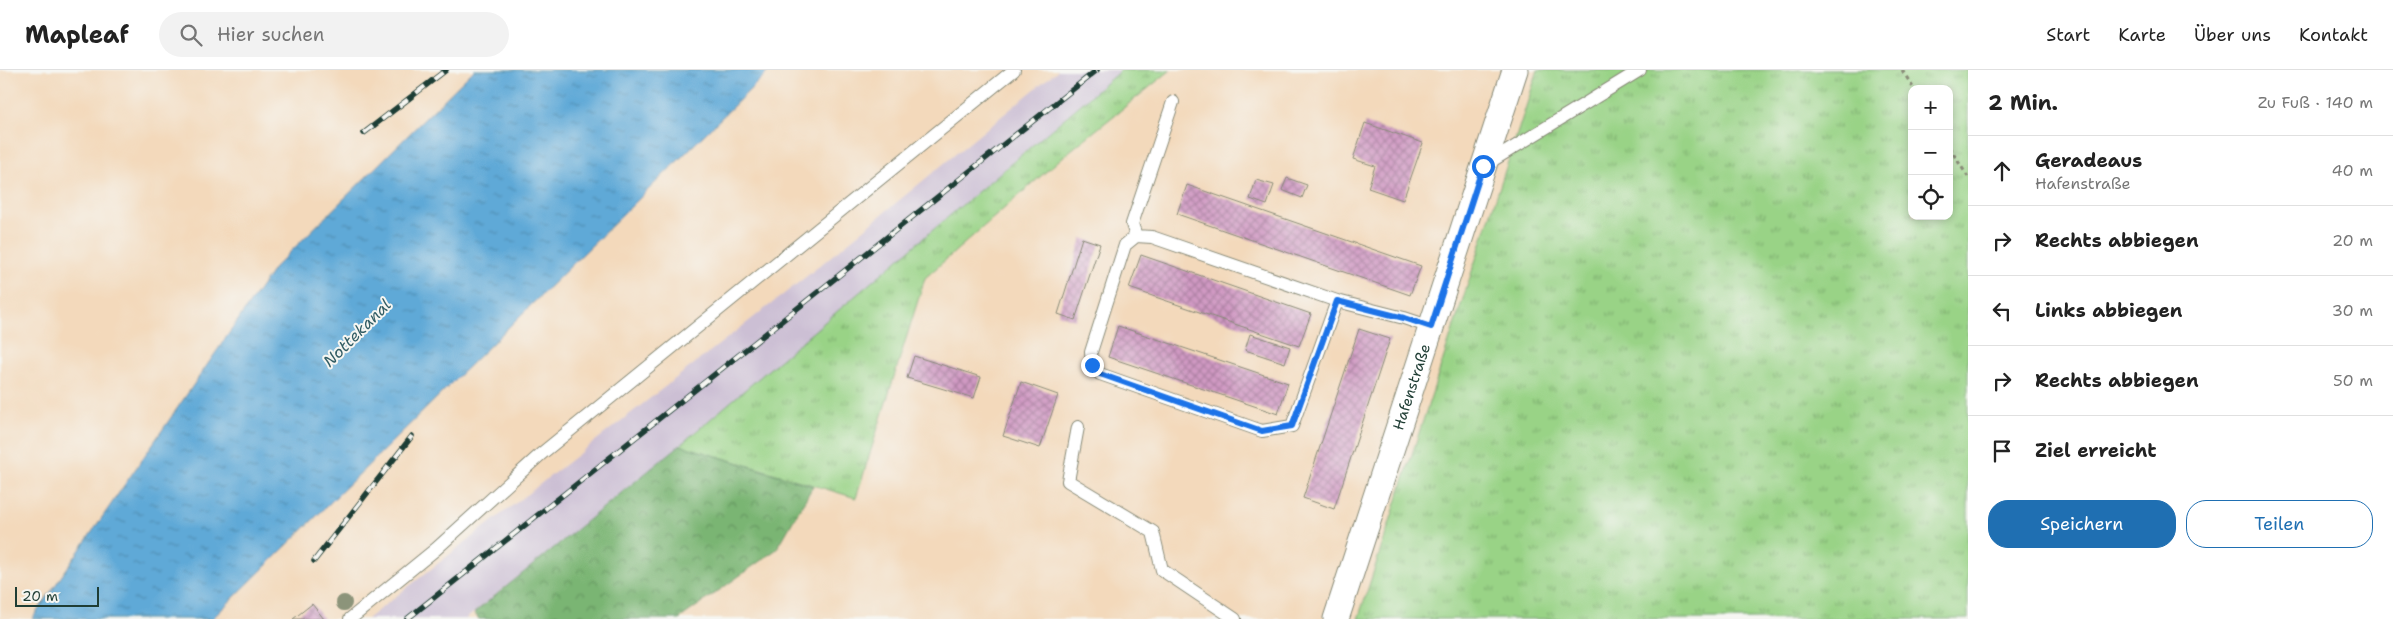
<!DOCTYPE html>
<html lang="de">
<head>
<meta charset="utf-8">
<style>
	body { margin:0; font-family:"Shantell Sans",sans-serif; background:#f2f2f2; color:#222 }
	.controls { position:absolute; right:15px; top:15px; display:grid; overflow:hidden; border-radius:10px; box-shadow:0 2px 8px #0003 }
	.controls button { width:45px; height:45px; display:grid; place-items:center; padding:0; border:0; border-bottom:1px solid #e0e0e0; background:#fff; color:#222; font:25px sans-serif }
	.scale { position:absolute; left:15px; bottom:12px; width:84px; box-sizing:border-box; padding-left:5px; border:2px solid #1f3d34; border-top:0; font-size:14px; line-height:18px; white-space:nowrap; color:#1f3d34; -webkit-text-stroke:4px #f6f6f2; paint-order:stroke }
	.stop { position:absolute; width:15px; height:15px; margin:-11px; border:4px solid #1a73e8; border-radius:50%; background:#fff }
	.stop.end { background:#1a73e8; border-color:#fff; box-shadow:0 1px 5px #0008 }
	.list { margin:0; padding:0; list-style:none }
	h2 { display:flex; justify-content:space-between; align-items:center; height:65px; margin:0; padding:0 20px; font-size:21px }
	h2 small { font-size:16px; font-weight:400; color:#767676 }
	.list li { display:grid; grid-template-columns:32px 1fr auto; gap:15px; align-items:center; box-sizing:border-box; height:70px; padding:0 20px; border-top:1px solid #e0e0e0 }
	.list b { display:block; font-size:19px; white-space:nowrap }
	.list p { margin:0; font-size:16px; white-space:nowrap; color:#767676 }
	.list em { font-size:16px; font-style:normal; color:#767676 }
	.actions { display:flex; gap:10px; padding:15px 20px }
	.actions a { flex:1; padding:11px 0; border:1px solid #1f6fb2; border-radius:20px; text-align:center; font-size:18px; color:#1f6fb2 }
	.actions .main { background:#1f6fb2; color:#fff }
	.icon { flex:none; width:28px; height:28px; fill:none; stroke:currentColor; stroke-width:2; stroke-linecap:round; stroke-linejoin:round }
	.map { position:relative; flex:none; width:1968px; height:549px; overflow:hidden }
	header { display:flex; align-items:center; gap:30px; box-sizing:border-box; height:70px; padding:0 25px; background:#fff; border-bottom:1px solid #e0e0e0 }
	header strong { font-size:24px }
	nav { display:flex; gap:28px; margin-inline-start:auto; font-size:18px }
	.search { width:350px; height:45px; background:#f2f2f2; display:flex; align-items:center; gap:12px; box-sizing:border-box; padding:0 18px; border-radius:28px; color:#767676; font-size:19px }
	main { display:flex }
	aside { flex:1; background:#fff }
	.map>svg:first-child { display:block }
	.railway { fill:#ccbfd4 }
	.grass { fill:url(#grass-tufts); stroke:#5c885d; fill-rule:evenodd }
	.forest { fill:url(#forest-crowns); stroke:#4c7954 }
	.water { fill:url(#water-ripples); stroke:#3f7386 }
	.building { fill:url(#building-cross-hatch) }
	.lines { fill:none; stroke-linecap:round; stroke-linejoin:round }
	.service-casing { stroke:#898b78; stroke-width:14 }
	.minor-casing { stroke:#898b78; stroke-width:27 }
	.path { stroke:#898b78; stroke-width:3; stroke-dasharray:4 4; stroke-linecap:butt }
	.service { stroke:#fff; stroke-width:12 }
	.minor { stroke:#fff; stroke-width:25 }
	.rail-casing { stroke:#1f3d34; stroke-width:5.5 }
	.rail { stroke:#f6f6f2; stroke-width:4; stroke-dasharray:11; stroke-linecap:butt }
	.tree { fill:#8c947a }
	.route { stroke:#1a73e8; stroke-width:6 }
	.labels { text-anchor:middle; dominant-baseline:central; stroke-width:4; stroke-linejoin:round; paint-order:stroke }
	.street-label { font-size:15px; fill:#1f3d34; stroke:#f6f6f2 }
	.water-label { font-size:16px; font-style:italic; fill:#325d65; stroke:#f6f6f2 }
</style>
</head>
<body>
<header>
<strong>Mapleaf</strong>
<div class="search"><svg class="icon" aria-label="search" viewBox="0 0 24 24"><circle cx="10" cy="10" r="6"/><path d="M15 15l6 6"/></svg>Hier suchen</div>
<nav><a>Start</a><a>Karte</a><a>Über uns</a><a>Kontakt</a></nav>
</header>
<main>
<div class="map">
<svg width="1968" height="549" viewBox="0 0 1968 549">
	<defs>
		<pattern id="grass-tufts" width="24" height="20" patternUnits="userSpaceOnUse" patternTransform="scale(1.25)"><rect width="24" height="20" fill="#99d386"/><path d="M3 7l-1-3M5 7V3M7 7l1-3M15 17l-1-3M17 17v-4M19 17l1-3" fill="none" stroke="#7cac6e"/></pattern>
		<pattern id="forest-crowns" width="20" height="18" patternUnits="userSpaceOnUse" patternTransform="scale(1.25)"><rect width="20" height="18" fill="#7ab573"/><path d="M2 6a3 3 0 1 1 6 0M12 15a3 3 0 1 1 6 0" fill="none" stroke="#63945f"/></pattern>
		<pattern id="water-ripples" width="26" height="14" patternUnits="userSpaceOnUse" patternTransform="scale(1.25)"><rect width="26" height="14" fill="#5fa9d7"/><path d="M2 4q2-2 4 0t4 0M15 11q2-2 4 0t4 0" fill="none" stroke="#4e8baf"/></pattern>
		<pattern id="building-cross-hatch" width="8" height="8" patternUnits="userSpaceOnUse" patternTransform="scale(1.25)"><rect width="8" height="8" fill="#d099c3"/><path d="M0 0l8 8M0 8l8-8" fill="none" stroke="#a87e9f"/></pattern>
	</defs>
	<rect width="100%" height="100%" fill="#f6f6f2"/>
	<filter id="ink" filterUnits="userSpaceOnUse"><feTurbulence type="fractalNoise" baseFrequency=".02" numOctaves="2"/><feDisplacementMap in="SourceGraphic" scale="10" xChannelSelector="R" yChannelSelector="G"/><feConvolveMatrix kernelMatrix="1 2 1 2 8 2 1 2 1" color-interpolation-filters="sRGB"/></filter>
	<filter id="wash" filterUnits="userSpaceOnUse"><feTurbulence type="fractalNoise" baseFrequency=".0096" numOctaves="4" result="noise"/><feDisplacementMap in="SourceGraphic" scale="20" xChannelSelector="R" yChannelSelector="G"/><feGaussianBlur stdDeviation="1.12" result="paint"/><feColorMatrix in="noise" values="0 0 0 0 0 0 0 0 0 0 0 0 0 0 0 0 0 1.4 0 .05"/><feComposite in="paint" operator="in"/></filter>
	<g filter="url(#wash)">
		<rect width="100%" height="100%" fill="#f3d9bb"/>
		<path class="railway" d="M1058 0H1121L680 375 466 549H367L807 206Z"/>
		<path class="grass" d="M1121 0H1171L1066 84 925 208 856 428 680 375Z
			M1538 0H1968V549H1358ZM1912 19H1949V146H1912Z"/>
		<path class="forest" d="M680 375 813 416 777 479 679 549H479L474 543Z"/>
		<path class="water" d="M474 0H770L212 549H32L274 198Z"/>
		<g id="blocks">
			<path class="building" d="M1365 53 1423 73 1403 130 1368 118 1375 96 1353 89Z
				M1287 108 1307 115 1302 128 1282 120Z
				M1256 110 1274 115 1267 135 1250 129Z
				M1187 115 1421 196 1410 225 1177 144Z
				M1082 168 1100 174 1075 250 1058 244Z
				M1141 185 1311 244 1299 276 1129 218Z
				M1118 256 1288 313 1278 344 1108 287Z
				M1359 259 1390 269 1334 439 1303 428Z
				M1250 264 1290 277 1285 293 1245 280Z
				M914 286 981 307 974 328 907 308Z
				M1021 312 1058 325 1040 378 1003 366Z
				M312 534 324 549H293Z"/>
		</g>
	</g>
	<g filter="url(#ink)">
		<use href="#blocks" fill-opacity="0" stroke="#898b78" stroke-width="1"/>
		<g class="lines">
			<defs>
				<path id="service" d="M1485 95 1640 0
					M1136 166 1132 154 1173 32
					M1337 231 1292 356 1262 361 1100 304 1092 295 1091 282 1125 175 1136 166 1152 167 1337 231 1404 248 1431 257
					M1078 357 1068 411 1153 462 1162 500 1235 549
					M350 549 436 479 541 384 1014 0"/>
				<g id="minor">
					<path id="s1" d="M1336 549 1515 0"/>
				</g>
			</defs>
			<use href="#service" class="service-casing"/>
			<use href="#minor" class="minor-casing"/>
			<path class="path" d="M1902 0 1914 19
				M1949 77 1968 107"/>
			<use href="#service" class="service"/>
			<use href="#minor" class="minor"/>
			<defs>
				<path id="rail" d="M364 63 446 0
					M314 491 412 366
					M407 549 1097 0"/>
			</defs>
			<use href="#rail" class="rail-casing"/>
			<use href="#rail" class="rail"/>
		</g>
		<circle class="tree" cx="344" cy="533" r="8"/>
	</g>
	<g class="lines" filter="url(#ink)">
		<path class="route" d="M1092 295 1100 304 1262 361 1292 356 1337 231 1404 248 1431 257 1483 96"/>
	</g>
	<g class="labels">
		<g class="street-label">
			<text stroke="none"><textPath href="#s1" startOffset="244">Hafenstraße</textPath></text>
		</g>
		<g class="water-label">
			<text transform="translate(357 263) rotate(-45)">Nottekanal</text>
		</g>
	</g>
</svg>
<div class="controls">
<button>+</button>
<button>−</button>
<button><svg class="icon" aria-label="locate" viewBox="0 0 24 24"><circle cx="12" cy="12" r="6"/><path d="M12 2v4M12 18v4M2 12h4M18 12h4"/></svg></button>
</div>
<div class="scale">20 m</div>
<div class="stop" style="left:1483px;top:96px"></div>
<div class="stop end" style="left:1092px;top:295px"></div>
</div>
<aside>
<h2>2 Min.<small>Zu Fuß · 140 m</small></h2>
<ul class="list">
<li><svg class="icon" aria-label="ahead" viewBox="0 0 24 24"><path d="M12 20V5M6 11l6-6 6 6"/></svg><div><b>Geradeaus</b><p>Hafenstraße</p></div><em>40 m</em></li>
<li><svg class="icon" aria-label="right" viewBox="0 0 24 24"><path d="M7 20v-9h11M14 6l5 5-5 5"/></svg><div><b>Rechts abbiegen</b></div><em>20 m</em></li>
<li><svg class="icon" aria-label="left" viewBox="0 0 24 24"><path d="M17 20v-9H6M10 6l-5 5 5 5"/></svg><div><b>Links abbiegen</b></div><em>30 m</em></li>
<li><svg class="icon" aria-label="right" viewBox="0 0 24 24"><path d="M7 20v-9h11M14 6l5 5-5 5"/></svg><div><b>Rechts abbiegen</b></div><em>50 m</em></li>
<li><svg class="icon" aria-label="arrive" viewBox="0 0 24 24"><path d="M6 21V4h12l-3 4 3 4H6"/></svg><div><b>Ziel erreicht</b></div></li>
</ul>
<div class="actions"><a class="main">Speichern</a><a>Teilen</a></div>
</aside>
</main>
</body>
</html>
